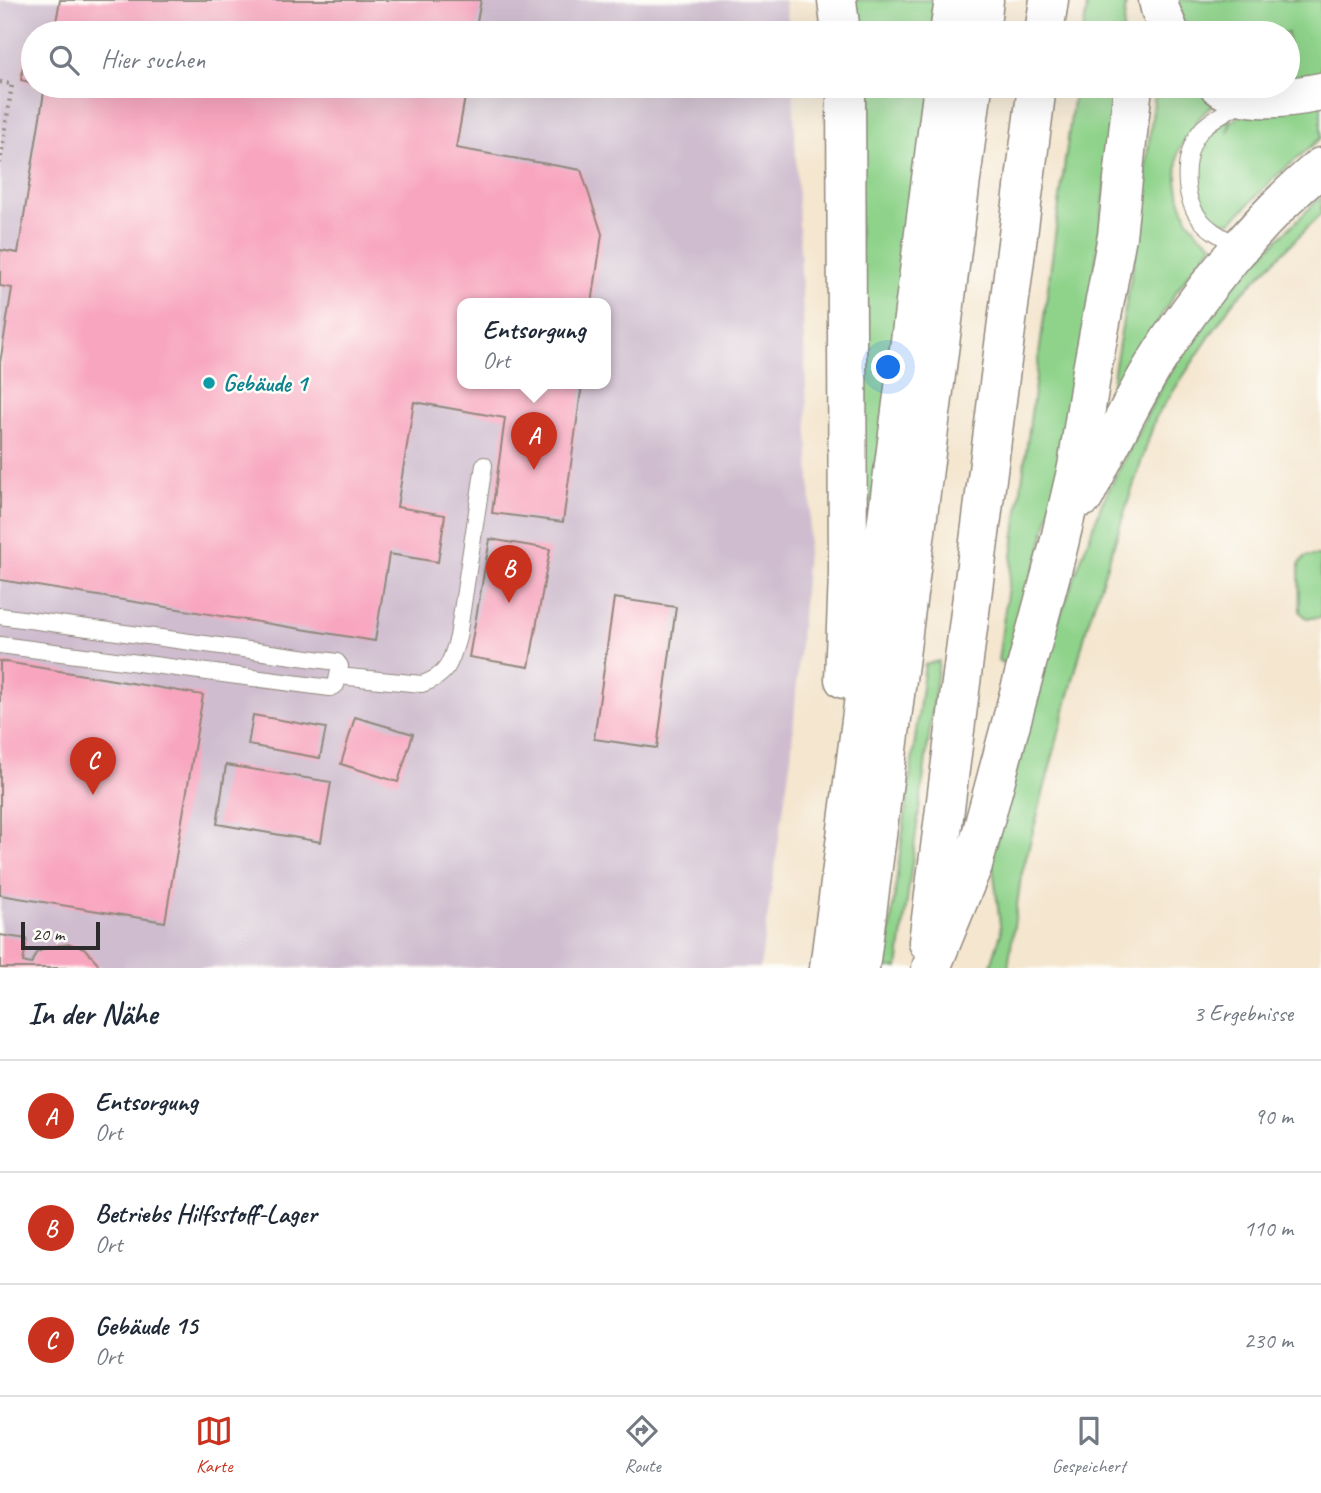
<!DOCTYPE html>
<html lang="de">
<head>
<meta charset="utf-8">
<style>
	body { margin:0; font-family:Caveat,sans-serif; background:#f2f2f3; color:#1f2937 }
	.scale { position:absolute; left:21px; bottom:18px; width:79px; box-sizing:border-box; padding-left:7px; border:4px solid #2b2b2b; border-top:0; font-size:19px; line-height:24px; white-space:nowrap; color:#2b2b2b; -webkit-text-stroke:5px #fdfcf7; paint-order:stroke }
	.you { position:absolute; left:889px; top:368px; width:24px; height:24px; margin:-18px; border:5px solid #fff; border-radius:50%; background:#1a73e8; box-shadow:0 0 0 10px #1a73e833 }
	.badge { display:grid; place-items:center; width:46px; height:46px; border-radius:50%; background:#c8321e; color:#fff; font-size:23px; font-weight:700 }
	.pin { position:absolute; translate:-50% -58px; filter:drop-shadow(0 2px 4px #0008) }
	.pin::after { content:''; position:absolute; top:37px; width:24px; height:21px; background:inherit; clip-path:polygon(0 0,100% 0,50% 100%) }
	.popup { position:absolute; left:457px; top:298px; width:154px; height:91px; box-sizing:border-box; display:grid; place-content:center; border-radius:14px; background:#fff; filter:drop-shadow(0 2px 5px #0005); font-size:23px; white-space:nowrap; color:#747a83 }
	.popup b { font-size:26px; color:#1f2937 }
	.popup::after { content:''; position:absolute; left:50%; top:100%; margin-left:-14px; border:14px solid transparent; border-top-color:#fff }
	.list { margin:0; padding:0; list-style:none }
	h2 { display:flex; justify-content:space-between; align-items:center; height:91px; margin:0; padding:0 28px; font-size:30px }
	h2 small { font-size:23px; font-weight:400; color:#747a83 }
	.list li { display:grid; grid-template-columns:46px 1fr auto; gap:21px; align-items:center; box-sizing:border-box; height:112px; padding:0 28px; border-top:2px solid #e0e1e3 }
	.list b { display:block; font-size:26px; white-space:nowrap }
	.list p { margin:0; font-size:23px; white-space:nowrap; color:#747a83 }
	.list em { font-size:23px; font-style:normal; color:#747a83 }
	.icon { flex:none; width:38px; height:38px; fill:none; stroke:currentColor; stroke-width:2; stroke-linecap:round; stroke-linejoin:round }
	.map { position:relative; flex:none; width:1321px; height:968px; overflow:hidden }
	.search { position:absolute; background:#fff; box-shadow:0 7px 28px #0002; left:21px; right:21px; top:21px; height:77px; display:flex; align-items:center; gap:18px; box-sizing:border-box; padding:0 24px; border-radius:38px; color:#747a83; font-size:26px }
	.sheet { height:427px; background:#fff }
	nav { display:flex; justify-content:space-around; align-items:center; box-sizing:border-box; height:98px; border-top:2px solid #e0e1e3; background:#fff; font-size:19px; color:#747a83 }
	nav a { display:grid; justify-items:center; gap:4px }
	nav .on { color:#c8321e }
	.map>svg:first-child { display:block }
	.industrial { fill:#cfbdcf; fill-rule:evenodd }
	.green { fill:#8fd38b; stroke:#5d7f5b; stroke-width:2 }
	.building { fill:#f8a6bf }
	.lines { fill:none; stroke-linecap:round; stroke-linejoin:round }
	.lane-casing { stroke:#90887d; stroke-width:18 }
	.highway-casing { stroke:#90887d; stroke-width:41 }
	.path { stroke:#90887d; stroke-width:4.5; stroke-dasharray:2 5; stroke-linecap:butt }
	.lane { stroke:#fff; stroke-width:16 }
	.highway { stroke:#fff; stroke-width:38 }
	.culture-dot { fill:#0f9aa8; stroke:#fdfcf7; stroke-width:2.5 }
	.labels { text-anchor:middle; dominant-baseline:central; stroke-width:5; stroke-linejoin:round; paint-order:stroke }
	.culture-label { font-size:24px; font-weight:bold; fill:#0d838f; stroke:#fdfcf7; text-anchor:start }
</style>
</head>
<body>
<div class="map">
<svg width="1321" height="968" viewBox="0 0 1321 968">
	<rect width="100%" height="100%" fill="#fdfcf7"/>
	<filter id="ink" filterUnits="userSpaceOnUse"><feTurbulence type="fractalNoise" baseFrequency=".0143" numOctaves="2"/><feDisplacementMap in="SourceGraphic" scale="14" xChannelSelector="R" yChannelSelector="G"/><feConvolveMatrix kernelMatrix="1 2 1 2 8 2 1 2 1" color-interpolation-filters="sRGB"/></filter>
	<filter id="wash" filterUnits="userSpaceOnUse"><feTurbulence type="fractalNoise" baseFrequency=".00686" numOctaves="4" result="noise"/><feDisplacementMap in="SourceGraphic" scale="28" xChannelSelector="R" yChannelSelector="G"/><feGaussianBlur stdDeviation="1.57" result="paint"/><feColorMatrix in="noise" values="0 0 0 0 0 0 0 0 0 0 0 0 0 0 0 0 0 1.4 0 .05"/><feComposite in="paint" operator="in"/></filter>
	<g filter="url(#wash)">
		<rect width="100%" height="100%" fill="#f4e6cf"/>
		<path class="industrial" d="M0 0H784L791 33H33V86H793L811 503 791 757 760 968H0ZM462 304H606V384H462Z"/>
		<path class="green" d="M850 0H946L942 33H854Z
			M1088 0H1126L1123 33H1083Z
			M1171 0H1321V78L1288 86V33H1183Z
			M858 86H935L862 563Z
			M1075 86H1119L1077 406 1011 665 998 661Z
			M1156 86H1198L1215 102 1198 119 1178 152 1177 180 1180 198 1187 218 1199 234 1213 244C1168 294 1138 357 1106 415L1134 260Z
			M1321 101V138L1273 179 1232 221C1221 224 1210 218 1204 207 1199 198 1191 169 1194 159 1200 142 1218 128 1230 117L1228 133 1231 122 1254 107Z
			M1321 197V214L1232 303 1156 417 1088 623 1021 877 1008 968H990L1001 933 992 858 1050 643 1102 503 1181 348 1226 294 1259 258Z
			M1306 556H1321V618H1307L1300 612 1299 564Z
			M939 661 898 968H885L925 664Z"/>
		<g id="blocks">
			<path class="building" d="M60 0H481L475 33H54Z
				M25 51 33 53V83L21 80Z
				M45 86H467L456 148 581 170 602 234 592 304H462V384H582L563 522 492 513 505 418 414 402 397 507 445 515 438 562 389 554 375 641 0 580V363L12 288 0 286V250L18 253Z
				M490 539 550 549 529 667 469 657Z
				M614 598 676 607 657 748 594 739Z
				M0 661 203 695 165 922 0 895Z
				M253 715 326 728 320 758 248 745Z
				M355 717 413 734 398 782 341 764Z
				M226 765 331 782 321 842 217 824Z
				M0 935 27 939 23 962 31 964 36 953 48 947 70 944 84 948 97 962 99 968H0Z"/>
		</g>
	</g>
	<g filter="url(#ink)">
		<use href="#blocks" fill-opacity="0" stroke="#90887d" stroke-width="2"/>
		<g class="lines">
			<defs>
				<path id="lane" d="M1240 247C1227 239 1210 232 1200 219 1181 196 1182 149 1204 127 1216 116 1231 109 1245 101
					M0 616 337 662 340 666 336 685 330 688 0 645
					M338 676 422 684C449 675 451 661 458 637L484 465"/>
				<path id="highway" d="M837 0 841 33
					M1158 0 1160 9 1170 33
					M949 33 954 0
					M980 33 984 0
					M1044 33 1049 0
					M1219 86C1245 105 1291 98 1321 92
					M1084 497C1106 454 1127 410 1152 368 1195 297 1257 220 1321 167
					M844 679 848 574 846 86
					M928 942 1037 86
					M829 968 943 86
					M860 968 973 86
					M931 968 973 865 1058 548 1077 467 1092 370 1117 236 1133 86"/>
			</defs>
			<use href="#lane" class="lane-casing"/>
			<use href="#highway" class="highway-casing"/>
			<path class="path" d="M0 82 12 84 0 163"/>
			<use href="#lane" class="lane"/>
			<use href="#highway" class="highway"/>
		</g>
	</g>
	<circle class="culture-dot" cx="209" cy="383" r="7"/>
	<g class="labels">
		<g class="culture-label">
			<text x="223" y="383">Gebäude 1</text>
		</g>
	</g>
</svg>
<div class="scale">20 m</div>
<div class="you"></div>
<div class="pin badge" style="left:534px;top:470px">A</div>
<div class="popup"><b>Entsorgung</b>Ort</div>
<div class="pin badge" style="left:509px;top:603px">B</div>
<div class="pin badge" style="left:93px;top:795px">C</div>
<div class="search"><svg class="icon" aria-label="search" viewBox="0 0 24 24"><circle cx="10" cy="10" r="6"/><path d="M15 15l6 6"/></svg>Hier suchen</div>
</div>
<section class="sheet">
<h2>In der Nähe<small>3 Ergebnisse</small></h2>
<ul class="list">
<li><span class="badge">A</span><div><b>Entsorgung</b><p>Ort</p></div><em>90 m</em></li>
<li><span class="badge">B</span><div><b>Betriebs Hilfsstoff-Lager</b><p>Ort</p></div><em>110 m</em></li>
<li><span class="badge">C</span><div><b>Gebäude 15</b><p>Ort</p></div><em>230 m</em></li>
</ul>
</section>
<nav>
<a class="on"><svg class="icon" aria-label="map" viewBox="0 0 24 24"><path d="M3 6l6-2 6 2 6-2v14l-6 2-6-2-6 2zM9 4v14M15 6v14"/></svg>Karte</a>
<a><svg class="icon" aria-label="directions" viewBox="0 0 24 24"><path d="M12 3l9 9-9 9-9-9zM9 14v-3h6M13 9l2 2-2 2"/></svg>Route</a>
<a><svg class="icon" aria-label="saved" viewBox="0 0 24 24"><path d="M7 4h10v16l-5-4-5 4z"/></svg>Gespeichert</a>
</nav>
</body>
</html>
